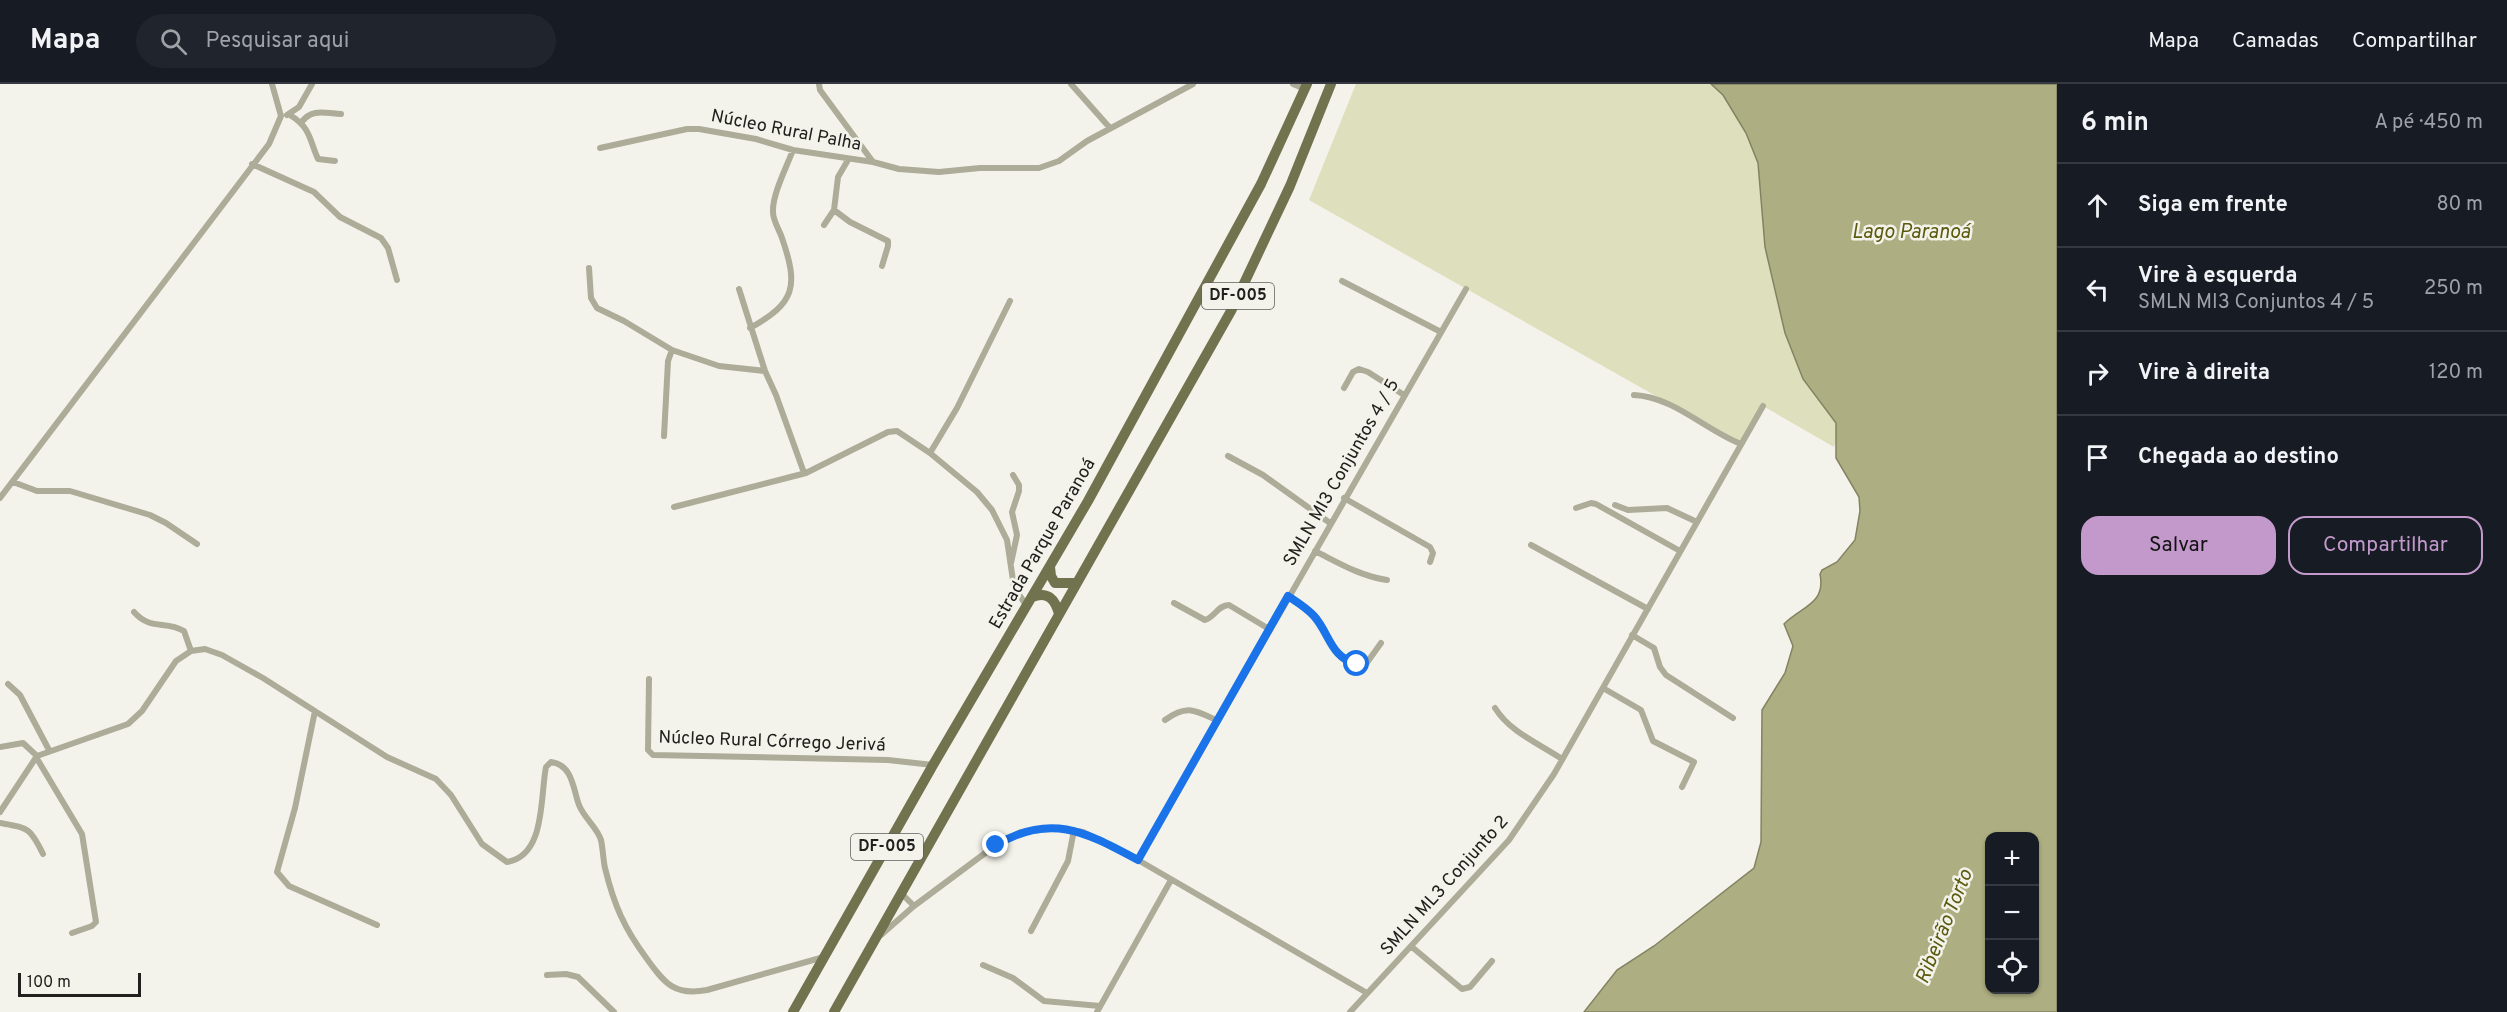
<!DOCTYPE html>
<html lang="pt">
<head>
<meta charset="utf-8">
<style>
	body { margin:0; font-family:Overpass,sans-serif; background:#20242c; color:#f1f3f6 }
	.controls { position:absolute; right:18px; bottom:18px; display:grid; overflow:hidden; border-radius:12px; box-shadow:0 2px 4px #0004 }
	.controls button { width:54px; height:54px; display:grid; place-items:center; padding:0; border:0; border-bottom:2px solid #363941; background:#171b24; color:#f1f3f6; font:30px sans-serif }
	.scale { position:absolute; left:18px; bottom:15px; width:123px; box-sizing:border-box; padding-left:6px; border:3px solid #20201e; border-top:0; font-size:16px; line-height:21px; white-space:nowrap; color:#20201e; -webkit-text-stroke:4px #f3f3eb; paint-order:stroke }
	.stop { position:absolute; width:18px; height:18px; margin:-14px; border:4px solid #1a73e8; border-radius:50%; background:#fff }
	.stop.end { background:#1a73e8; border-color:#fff; box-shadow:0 2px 6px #0008 }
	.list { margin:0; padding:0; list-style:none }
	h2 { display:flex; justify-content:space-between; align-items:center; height:78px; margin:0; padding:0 24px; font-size:26px }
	h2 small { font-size:20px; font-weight:400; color:#9ea1a6 }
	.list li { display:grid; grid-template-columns:39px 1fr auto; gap:18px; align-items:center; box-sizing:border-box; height:84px; padding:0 24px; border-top:2px solid #363941 }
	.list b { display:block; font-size:22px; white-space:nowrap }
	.list p { margin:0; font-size:20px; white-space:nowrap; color:#9ea1a6 }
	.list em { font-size:20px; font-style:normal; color:#9ea1a6 }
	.actions { display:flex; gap:12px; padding:18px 24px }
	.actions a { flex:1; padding:14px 0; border:2px solid #c399cb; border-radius:18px; text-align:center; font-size:21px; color:#c399cb }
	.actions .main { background:#c399cb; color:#111 }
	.icon { flex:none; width:33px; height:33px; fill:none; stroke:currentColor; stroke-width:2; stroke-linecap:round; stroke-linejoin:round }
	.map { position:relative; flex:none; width:2057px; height:928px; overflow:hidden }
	header { display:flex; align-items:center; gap:36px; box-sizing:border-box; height:84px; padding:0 30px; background:#171b24; border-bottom:2px solid #363941 }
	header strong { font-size:28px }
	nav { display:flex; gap:33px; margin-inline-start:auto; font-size:21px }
	.search { width:420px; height:54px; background:#20242c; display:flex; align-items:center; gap:15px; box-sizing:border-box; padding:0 21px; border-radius:33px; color:#9ea1a6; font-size:22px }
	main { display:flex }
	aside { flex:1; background:#171b24 }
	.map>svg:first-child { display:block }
	.green { fill:#dedfbc }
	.water { fill:#adae81; stroke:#838363; stroke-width:1.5; fill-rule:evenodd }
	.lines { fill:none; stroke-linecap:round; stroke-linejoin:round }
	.street { stroke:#acac98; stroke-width:6 }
	.primary { stroke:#71724e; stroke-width:10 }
	.route { stroke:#1a73e8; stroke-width:8 }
	.labels { text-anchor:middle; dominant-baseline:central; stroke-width:5; stroke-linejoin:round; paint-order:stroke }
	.shield { fill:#f3f3eb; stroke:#5f5f5c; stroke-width:1.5 }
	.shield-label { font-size:16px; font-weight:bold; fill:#20201e }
	.street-label { font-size:18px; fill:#20201e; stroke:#f3f3eb }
	.water-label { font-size:20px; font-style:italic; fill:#5b5a0e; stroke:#f3f3eb }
</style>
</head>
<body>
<header>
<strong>Mapa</strong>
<div class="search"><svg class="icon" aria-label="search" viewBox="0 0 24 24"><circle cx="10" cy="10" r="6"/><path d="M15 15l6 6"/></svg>Pesquisar aqui</div>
<nav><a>Mapa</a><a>Camadas</a><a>Compartilhar</a></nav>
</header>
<main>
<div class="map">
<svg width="2057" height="928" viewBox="0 0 2057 928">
	<rect width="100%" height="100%" fill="#f3f3eb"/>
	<path class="green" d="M1356 0H1711L1723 11 1746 49 1758 80 1765 163 1785 249 1836 339 1838 349 1834 363 1763 322 1741 360 1309 116Z"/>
	<path class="water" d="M1711 0H2057V928H1584L1617 886 1654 862 1754 784 1761 758 1762 626 1785 589 1793 562 1784 540C1802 522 1826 520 1820 490L1822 486 1837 478 1855 456 1860 427 1859 413 1836 374V339L1803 295 1785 249 1765 163 1758 79 1746 49 1723 11ZM1990 752H2034V906H1990Z"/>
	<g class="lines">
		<path class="street" d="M819 0 820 6 873 78
			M1071 0 1110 44
			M1293 0 1305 5
			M287 31 299 23 312 0
			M290 31C311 44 309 55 318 75L335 77
			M301 39C311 24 325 29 341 30
			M600 64 687 45H699L756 55 793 66 873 78 899 85 939 88 980 84H1039L1059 77 1087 57 1193 0
			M848 76 838 93 834 126 850 138 888 157V162L882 182
			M252 80 314 108 340 133 381 154 388 164 397 196
			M824 141 834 126
			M589 184 591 214 597 224 624 237 672 266
			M1342 197 1441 248
			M739 205 765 287
			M750 244C795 219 799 203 782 154 779 145 773 137 773 128 772 111 787 82 793 66
			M1344 304 1353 288 1359 285 1368 288 1404 311
			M1634 311C1674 313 1705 346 1741 360
			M664 352 668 277 672 266 719 282 765 287 776 311 803 386 806 389 888 348 897 347 930 369 977 408 992 426 1007 456 1014 503 1026 521
			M930 369 957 324 1010 217
			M1228 372 1263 391 1330 439
			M13 398 37 407H70L150 431 166 439 197 460
			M0 414 269 60 281 32 272 0
			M1344 414 1430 463 1433 469 1430 478
			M1615 421 1628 426 1667 424 1697 438
			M674 423 806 389
			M1576 424 1591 419 1596 420 1680 467
			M1531 461 1648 525
			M1315 467C1339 479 1360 492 1387 496
			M1011 479 1017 451 1012 428 1019 407V401L1013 391
			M1288 512C1297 518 1307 524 1315 532 1330 550 1334 586 1366 580L1381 559
			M1174 519 1205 536C1215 533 1218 521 1229 521L1269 545
			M134 528C151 547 165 536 184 547L191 567
			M1632 551 1654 564 1660 583 1666 591 1733 634
			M649 595 648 666 653 671 888 676 933 681
			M8 600 20 611 49 666
			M1603 604 1641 626 1653 657 1694 678 1682 703
			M1495 624C1510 648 1538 659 1562 675
			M315 627 295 724 277 788 289 802 377 841
			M1165 636C1187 620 1195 626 1218 637
			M0 663 23 659 37 672
			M36 673 82 750 96 838 92 842 72 849
			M0 728 37 672 128 640 142 627 176 577 191 567 205 565 222 571 263 594 387 673 436 695 451 711 482 760 507 778C546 772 540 712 546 683L551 678C573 681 573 705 579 721 584 734 597 743 601 756 603 765 603 775 605 784 614 821 624 844 647 875 665 900 675 912 707 906L824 873
			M0 739C28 744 30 743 43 770
			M1138 776 1466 205
			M901 809 914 822
			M1031 847 1068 777 1074 746
			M881 851 914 822 996 761 1021 748 1058 744 1083 748 1138 776 1367 909
			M1412 863 1462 905 1470 903 1492 877
			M983 881 1013 894 1044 917 1100 922
			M547 891 566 890 578 893 614 928
			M1097 928 1171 796
			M1350 928 1509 756 1554 690 1763 322"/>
		<path class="primary" d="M1050 483 1051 492 1055 499H1077
			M1032 513C1048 507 1055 515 1059 530
			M793 928 933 681 1088 417 1261 100 1307 0
			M834 928 1231 227 1290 102 1331 0"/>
	</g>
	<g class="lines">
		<path class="route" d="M996 761C1052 728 1087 749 1138 776L1288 512C1297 518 1307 524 1314 532 1330 550 1330 573 1357 580"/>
	</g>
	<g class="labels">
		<g class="shield">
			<rect x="1202" y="199" width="72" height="26" rx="4.5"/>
			<rect x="851" y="750" width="72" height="26" rx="4.5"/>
		</g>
		<g class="shield-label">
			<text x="1238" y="212">DF-005</text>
			<text x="887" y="763">DF-005</text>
		</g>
		<g class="street-label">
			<text transform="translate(786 47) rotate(11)">Núcleo Rural Palha</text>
			<text transform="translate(1342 389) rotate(-60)">SMLN MI3 Conjuntos 4 / 5</text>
			<text transform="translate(1043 460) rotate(-60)">Estrada Parque Paranoá</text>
			<text transform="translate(772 658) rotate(2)">Núcleo Rural Córrego Jerivá</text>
			<text transform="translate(1445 802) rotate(-48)">SMLN ML3 Conjunto 2</text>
		</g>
		<g class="water-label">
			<text x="1911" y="149">Lago Paranoá</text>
			<text transform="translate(1945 843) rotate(-68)">Ribeirão Torto</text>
		</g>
	</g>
</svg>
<div class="controls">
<button>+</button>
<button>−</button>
<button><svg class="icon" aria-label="locate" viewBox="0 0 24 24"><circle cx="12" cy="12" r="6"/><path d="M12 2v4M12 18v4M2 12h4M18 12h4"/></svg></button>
</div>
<div class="scale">100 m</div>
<div class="stop" style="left:1357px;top:580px"></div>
<div class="stop end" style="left:996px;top:761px"></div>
</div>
<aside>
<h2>6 min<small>A pé · 450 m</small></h2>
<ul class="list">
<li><svg class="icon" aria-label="ahead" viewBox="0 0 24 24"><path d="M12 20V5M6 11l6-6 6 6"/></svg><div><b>Siga em frente</b></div><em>80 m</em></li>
<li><svg class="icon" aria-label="left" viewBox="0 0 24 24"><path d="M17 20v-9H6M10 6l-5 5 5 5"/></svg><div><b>Vire à esquerda</b><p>SMLN MI3 Conjuntos 4 / 5</p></div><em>250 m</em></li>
<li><svg class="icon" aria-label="right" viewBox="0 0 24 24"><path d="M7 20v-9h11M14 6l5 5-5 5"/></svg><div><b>Vire à direita</b></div><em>120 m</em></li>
<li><svg class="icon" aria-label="arrive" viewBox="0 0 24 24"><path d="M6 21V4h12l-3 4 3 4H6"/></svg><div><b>Chegada ao destino</b></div></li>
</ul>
<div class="actions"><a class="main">Salvar</a><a>Compartilhar</a></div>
</aside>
</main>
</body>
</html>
